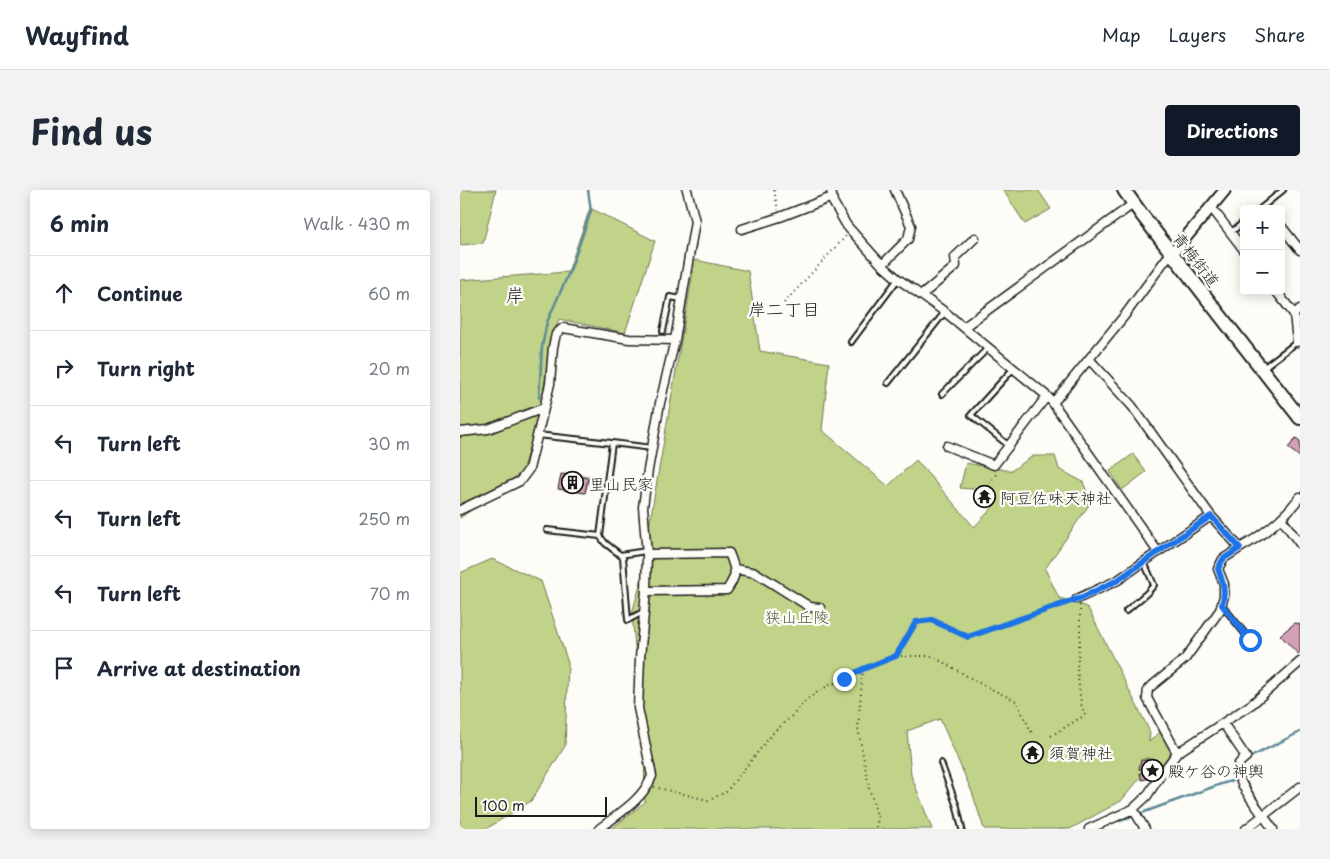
<!DOCTYPE html>
<html lang="en">
<head>
<meta charset="utf-8">
<style>
	body { margin:0; font-family:"Playpen Sans","Klee One",sans-serif; background:#f2f2f3; color:#1f2937 }
	.controls { position:absolute; right:15px; top:15px; display:grid; overflow:hidden; border-radius:5px; box-shadow:0 2px 12px #0003 }
	.controls button { width:45px; height:45px; display:grid; place-items:center; padding:0; border:0; border-bottom:1px solid #e0e1e3; background:#fff; color:#1f2937; font:25px sans-serif }
	.scale { position:absolute; left:15px; bottom:12px; width:132px; box-sizing:border-box; padding-left:5px; border:2px solid #1c1c1c; border-top:0; font-size:14px; line-height:18px; white-space:nowrap; color:#1c1c1c; -webkit-text-stroke:4px #fdfcf7; paint-order:stroke }
	.stop { position:absolute; width:15px; height:15px; margin:-11px; border:4px solid #1a73e8; border-radius:50%; background:#fff }
	.stop.end { background:#1a73e8; border-color:#fff; box-shadow:0 1px 5px #0008 }
	.list { margin:0; padding:0; list-style:none }
	h2 { display:flex; justify-content:space-between; align-items:center; height:65px; margin:0; padding:0 20px; font-size:21px }
	h2 small { font-size:16px; font-weight:400; color:#747a83 }
	.list li { display:grid; grid-template-columns:32px 1fr auto; gap:15px; align-items:center; box-sizing:border-box; height:75px; padding:0 20px; border-top:1px solid #e0e1e3 }
	.list b { display:block; font-size:19px; white-space:nowrap }
	.list em { font-size:16px; font-style:normal; color:#747a83 }
	.icon { flex:none; width:28px; height:28px; fill:none; stroke:currentColor; stroke-width:2; stroke-linecap:round; stroke-linejoin:round }
	.map { position:relative; flex:none; width:840px; height:639px; overflow:hidden; border-radius:5px }
	header { display:flex; align-items:center; gap:30px; box-sizing:border-box; height:70px; padding:0 25px; background:#fff; border-bottom:1px solid #e0e1e3 }
	header strong { font-size:24px }
	nav { display:flex; gap:28px; margin-inline-start:auto; font-size:18px }
	.intro { display:flex; align-items:center; justify-content:space-between; box-sizing:border-box; height:120px; padding:0 30px }
	h1 { margin:0; font-size:35px }
	.button { padding:12px 22px; border-radius:5px; background:#111827; color:#fff; font-size:18px; font-weight:700 }
	main { display:flex; gap:30px; padding:0 30px }
	aside { flex:1; background:#fff; border-radius:5px; box-shadow:0 2px 12px #0003 }
	.map>svg:first-child { display:block }
	.green { fill:#c0d388; stroke:#6e7852 }
	.shadow { fill:#0003 }
	.lines { fill:none; stroke-linecap:round; stroke-linejoin:round }
	.stream { stroke:#5d8a98; stroke-width:2.5 }
	.building { fill:#d59fb6; stroke:#1c1c1c }
	.service-casing { stroke:#1c1c1c; stroke-width:8 }
	.minor-casing { stroke:#1c1c1c; stroke-width:11 }
	.tertiary-casing { stroke:#1c1c1c; stroke-width:14 }
	.primary-casing { stroke:#1c1c1c; stroke-width:16 }
	.path { stroke:#1c1c1c; stroke-width:2; stroke-dasharray:1 4; stroke-linecap:butt }
	.service { stroke:#fdfcf7; stroke-width:4 }
	.minor { stroke:#fdfcf7; stroke-width:8 }
	.tertiary { stroke:#fdfcf7; stroke-width:10 }
	.primary { stroke:#fdfcf7; stroke-width:12 }
	.route { stroke:#1a73e8; stroke-width:6 }
	.labels { text-anchor:middle; dominant-baseline:central; stroke-width:4.5; stroke-linejoin:round; paint-order:stroke }
	.street-label { font-size:16px; fill:#1c1c1c; stroke:#fdfcf7 }
	.poi-label { font-size:16px; fill:#1c1c1c; stroke:#fdfcf7; text-anchor:start }
	.park-label { font-size:16px; fill:#555c42; stroke:#fdfcf7 }
	.neighbourhood-label { font-size:18px; fill:#1c1c1c; stroke:#fdfcf7 }
	.quarter-label { font-size:19px; fill:#1c1c1c; stroke:#fdfcf7 }
</style>
</head>
<body>
<header>
<strong>Wayfind</strong>
<nav><a>Map</a><a>Layers</a><a>Share</a></nav>
</header>
<div class="intro"><h1>Find us</h1><a class="button">Directions</a></div>
<main>
<aside>
<h2>6 min<small>Walk · 430 m</small></h2>
<ul class="list">
<li><svg class="icon" aria-label="ahead" viewBox="0 0 24 24"><path d="M12 20V5M6 11l6-6 6 6"/></svg><div><b>Continue</b></div><em>60 m</em></li>
<li><svg class="icon" aria-label="right" viewBox="0 0 24 24"><path d="M7 20v-9h11M14 6l5 5-5 5"/></svg><div><b>Turn right</b></div><em>20 m</em></li>
<li><svg class="icon" aria-label="left" viewBox="0 0 24 24"><path d="M17 20v-9H6M10 6l-5 5 5 5"/></svg><div><b>Turn left</b></div><em>30 m</em></li>
<li><svg class="icon" aria-label="left" viewBox="0 0 24 24"><path d="M17 20v-9H6M10 6l-5 5 5 5"/></svg><div><b>Turn left</b></div><em>250 m</em></li>
<li><svg class="icon" aria-label="left" viewBox="0 0 24 24"><path d="M17 20v-9H6M10 6l-5 5 5 5"/></svg><div><b>Turn left</b></div><em>70 m</em></li>
<li><svg class="icon" aria-label="arrive" viewBox="0 0 24 24"><path d="M6 21V4h12l-3 4 3 4H6"/></svg><div><b>Arrive at destination</b></div></li>
</ul>
</aside>
<div class="map">
<svg width="840" height="639" viewBox="0 0 840 639">
	<rect width="100%" height="100%" fill="#fdfcf7"/>
	<filter id="ink" filterUnits="userSpaceOnUse"><feTurbulence type="fractalNoise" baseFrequency=".02" numOctaves="2"/><feDisplacementMap in="SourceGraphic" scale="10" xChannelSelector="R" yChannelSelector="G"/><feConvolveMatrix kernelMatrix="1 2 1 2 8 2 1 2 1" color-interpolation-filters="sRGB"/></filter>
	<g filter="url(#ink)">
		<path class="green" d="M0 0H36L23 53 0 55Z
			M543 0H578L591 19 565 34Z
			M130 18 195 51 165 143 99 129 91 150 80 224 61 284 0 328V90L108 82Z
			M235 70 288 81 300 161 369 173 362 240 428 296 456 270 514 337 536 314 522 300 500 298 506 273 551 281 573 266H595L599 279 623 292 631 312 585 379 599 408 616 412 628 418 690 542 689 552 701 541 712 561 700 577 687 568 685 582 661 611 610 639H524L512 602 480 529 447 541 451 585 472 639H151L185 612 184 560 177 536 179 502 172 423 186 375 189 337Z
			M673 264 686 282 662 300 650 281Z
			M32 369 81 391 108 473 105 556 71 611 26 639H0V383Z"/>
		<path class="shadow" d="M106 282 130 285 128 298 125 302 102 285Z
			M685 567 693 568 692 578 694 583 690 586 682 583 686 579 682 570Z"/>
		<g class="lines">
			<path class="stream" d="M79 208 82 157 87 132 111 78 131 21 128 0
				M787 569 840 542
				M660 631 761 594 775 590 777 587"/>
		</g>
		<path class="building" d="M836 248 840 251V267L828 258Z
			M101 284 128 288 125 303 98 299Z
			M835 433 840 434V462L838 464 820 445Z
			M681 570 691 571 689 581 679 579Z
			M689 581 691 588 682 590 680 583Z"/>
		<g class="lines">
			<defs>
				<path id="service" d="M800 19 823 0
					M770 43 784 32
					M203 141 210 107 222 109
					M391 152 438 89
					M803 178 837 152
					M428 193 485 122
					M482 204 529 157
					M77 245 152 253
					M548 255 511 225 553 179
					M87 340 140 346
					M160 365 186 361
					M762 415 790 450
					M666 421 687 403 694 395 684 372
					M183 422 168 430 163 367 145 353 140 346 152 253 192 258
					M481 573 497 617 502 639"/>
				<path id="minor" d="M371 0 373 12 387 36 422 75 438 89 485 122 587 206 593 213 698 362
					M751 17 784 60
					M821 36 840 60
					M282 39 320 27 372 7
					M422 75 448 49 451 36 435 0
					M816 101 834 124 840 119
					M462 105 496 76 495 67 515 48
					M834 124 837 152
					M504 137 673 14
					M629 169 672 216 751 326 780 358C803 345 825 327 840 307
					M593 213 665 125 706 69 712 64
					M0 242 28 239 84 218
					M487 256 534 275 587 206
					M0 320 60 291 69 279 90 194 93 157 96 144 103 138 169 149 215 150
					M821 328 840 354
					M275 379 296 383 350 417 360 418
					M186 401 267 400C278 383 276 381 269 363L191 364 187 365
					M617 409 658 390 698 362 751 326
					M763 533 786 567C782 570 777 574 777 579 777 594 804 626 813 639
					M717 563 687 508 688 499 725 469 760 420 764 406V394L758 379 763 369 780 358
					M673 619 685 639
					M139 639C158 624 183 610 192 586L178 518 180 468 186 401 187 365 183 317 188 280 200 213 215 150 235 31 227 0
					M629 639 673 619 687 606 700 586 717 563 792 514 840 472
					M786 639 840 597"/>
				<path id="tertiary" d="M712 64 765 0"/>
				<path id="primary" d="M664 0 682 25 840 228"/>
			</defs>
			<use href="#service" class="service-casing"/>
			<use href="#minor" class="minor-casing"/>
			<use href="#tertiary" class="tertiary-casing"/>
			<use href="#primary" class="primary-casing"/>
			<path class="path" d="M314 0 318 20
				M324 113 386 46
				M529 293 537 283
				M436 466H472L519 493 556 511 572 543
				M403 479 398 538 409 598 418 628 416 639
				M591 546 625 525 621 514 617 478 620 447V415
				M194 597 248 610 266 602 313 543 333 525 346 510 362 499 403 479 436 466 456 431 472 430 508 447 610 411"/>
			<use href="#service" class="service"/>
			<use href="#minor" class="minor"/>
			<use href="#tertiary" class="tertiary"/>
			<use href="#primary" class="primary"/>
		</g>
	</g>
	<g class="lines" filter="url(#ink)">
		<path class="route" d="M384 489 403 479 436 466 456 432 472 430 508 447 623 407 658 390 698 362 751 326 780 358 763 369 758 379C763 393 766 400 762 415L790 450"/>
	</g>
	<defs>
		<symbol id="building-ring" viewBox="-11 -11 22 22"><circle r="9.5" fill="#fdfcf7" stroke="#1c1c1c" stroke-width="1.5"/><path d="M-4-6H4V6H1V3H-1V6H-4ZM-2.5-4.3h1.7v1.8h-1.7ZM.8-4.3h1.7v1.8H.8ZM-2.5-1h1.7V.8h-1.7ZM.8-1h1.7V.8H.8Z" fill="#1c1c1c"/></symbol>
		<symbol id="temple-ring" viewBox="-11 -11 22 22"><circle r="9.5" fill="#fdfcf7" stroke="#1c1c1c" stroke-width="1.5"/><path d="M0-6L5-2H3V0L6.5 2.5H4V6H1.5V3h-3V6H-4V2.5H-6.5L-3 0V-2H-5Z" fill="#1c1c1c"/></symbol>
		<symbol id="sight-ring" viewBox="-11 -11 22 22"><circle r="9.5" fill="#fdfcf7" stroke="#1c1c1c" stroke-width="1.5"/><path d="M0-6L1.8-2.2L6-1.7L2.9 1.2L3.7 5.4L0 3.3L-3.7 5.4L-2.9 1.2L-6-1.7L-1.8-2.2Z" fill="#1c1c1c"/></symbol>
	</defs>
	<g fill-rule="evenodd">
		<use href="#building-ring" x="100" y="280" width="25" height="25"/>
		<use href="#temple-ring" x="512" y="294" width="25" height="25"/>
		<use href="#temple-ring" x="560" y="550" width="25" height="25"/>
		<use href="#sight-ring" x="680" y="568" width="25" height="25"/>
	</g>
	<g class="labels">
		<g class="street-label">
			<text transform="translate(737 69) rotate(52)">青梅街道</text>
		</g>
		<g class="poi-label">
			<text x="129" y="293">里山民家</text>
			<text x="540" y="307">阿豆佐味天神社</text>
			<text x="589" y="562">須賀神社</text>
			<text x="708" y="580">殿ケ谷の神輿</text>
		</g>
		<g class="park-label">
			<text x="337" y="426">狭山丘陵</text>
		</g>
		<g class="neighbourhood-label">
			<text x="324" y="118">岸二丁目</text>
		</g>
		<g class="quarter-label">
			<text x="55" y="104">岸</text>
		</g>
	</g>
</svg>
<div class="controls">
<button>+</button>
<button>−</button>
</div>
<div class="scale">100 m</div>
<div class="stop" style="left:790px;top:450px"></div>
<div class="stop end" style="left:384px;top:489px"></div>
</div>
</main>
</body>
</html>
